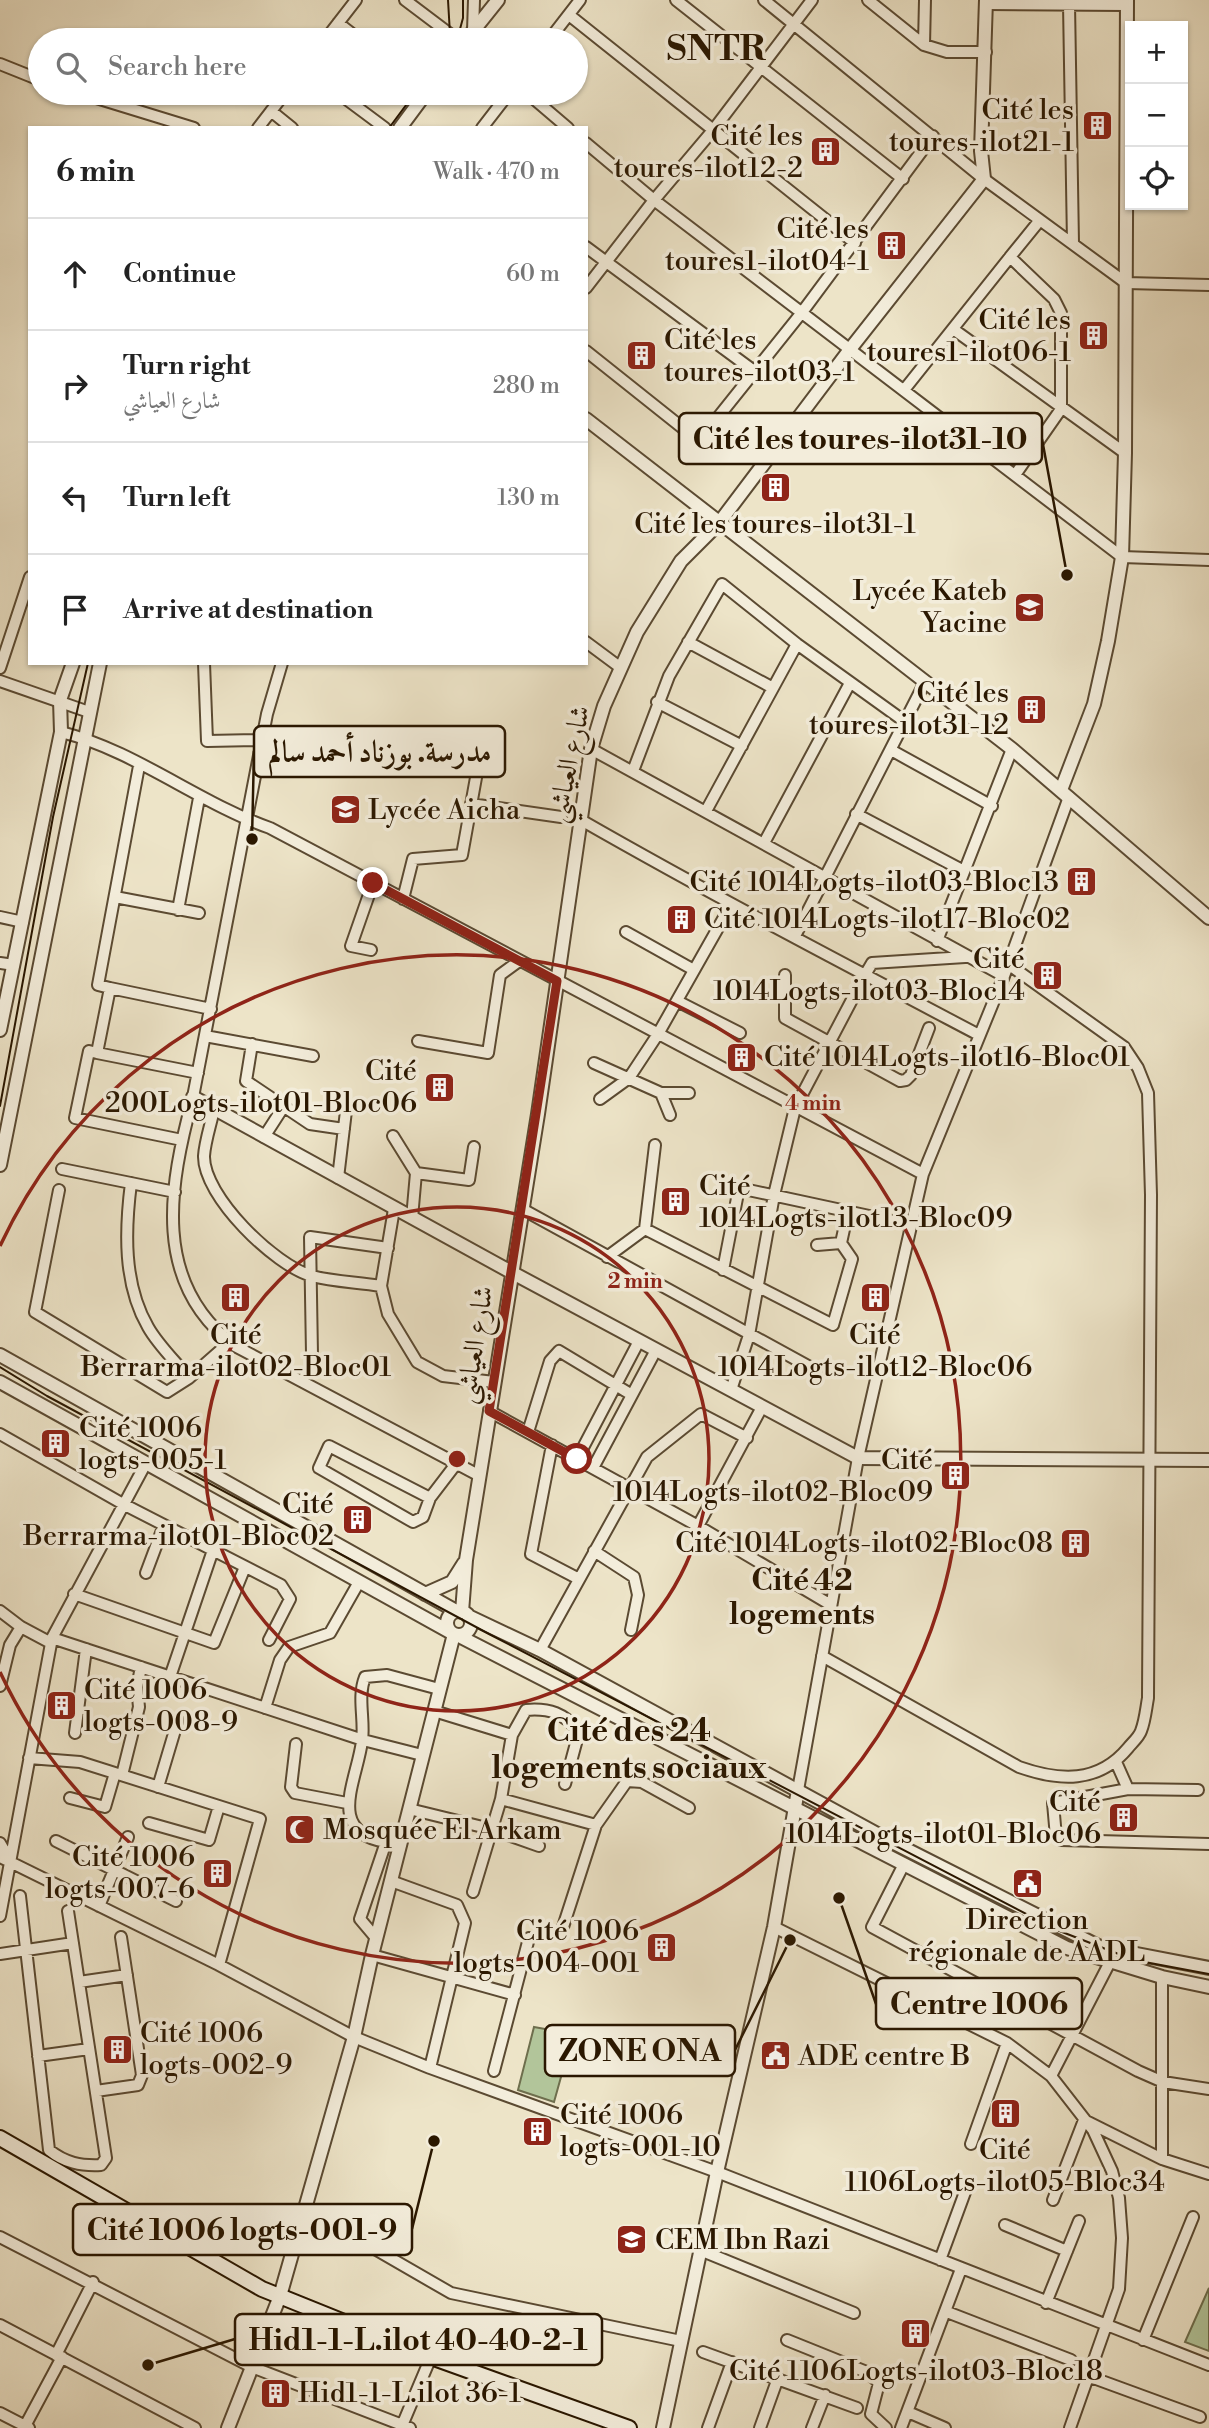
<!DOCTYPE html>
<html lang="en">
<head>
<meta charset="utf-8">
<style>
	body { margin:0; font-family:"Libre Bodoni",Amiri,serif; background:#f2f2f2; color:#222 }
	.controls { position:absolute; right:21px; top:21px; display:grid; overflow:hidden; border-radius:0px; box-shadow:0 2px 5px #0004 }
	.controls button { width:63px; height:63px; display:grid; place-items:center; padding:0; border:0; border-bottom:2px solid #e0e0e0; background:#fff; color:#222; font:35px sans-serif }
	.stop { position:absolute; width:21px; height:21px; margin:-16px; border:5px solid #8f2418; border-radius:50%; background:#fff }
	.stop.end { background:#8f2418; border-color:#fff; box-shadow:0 2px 7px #0008 }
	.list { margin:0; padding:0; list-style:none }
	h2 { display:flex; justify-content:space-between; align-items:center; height:91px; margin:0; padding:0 28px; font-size:30px }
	h2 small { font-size:23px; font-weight:400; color:#767676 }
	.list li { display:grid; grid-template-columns:46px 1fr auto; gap:21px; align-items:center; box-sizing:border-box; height:112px; padding:0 28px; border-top:2px solid #e0e0e0 }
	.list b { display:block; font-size:26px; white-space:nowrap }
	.list p { margin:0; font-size:23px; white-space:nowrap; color:#767676 }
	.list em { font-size:23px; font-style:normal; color:#767676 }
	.icon { flex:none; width:38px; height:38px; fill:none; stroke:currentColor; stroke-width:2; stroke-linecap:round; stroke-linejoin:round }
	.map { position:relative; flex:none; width:1209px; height:2428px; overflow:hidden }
	.search { position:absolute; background:#fff; box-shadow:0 2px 5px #0004; left:28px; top:28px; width:560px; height:77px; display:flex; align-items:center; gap:18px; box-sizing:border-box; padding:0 24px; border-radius:38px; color:#767676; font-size:26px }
	.panel { position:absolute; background:#fff; box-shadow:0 2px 5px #0004; left:28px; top:126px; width:560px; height:539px; border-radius:0px }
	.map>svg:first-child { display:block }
	.green { fill:#b2c59a; stroke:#6e6e4d; stroke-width:2 }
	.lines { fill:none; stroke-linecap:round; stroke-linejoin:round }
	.minor-casing { stroke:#5b4a32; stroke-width:14 }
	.tertiary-casing { stroke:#5b4a32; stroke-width:16 }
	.secondary-casing { stroke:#2a1700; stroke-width:18 }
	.minor { stroke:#f3eddb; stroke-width:10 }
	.tertiary { stroke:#f3eddb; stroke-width:12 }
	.secondary { stroke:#f3eddb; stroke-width:14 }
	.tram { stroke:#2a1700; stroke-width:2 }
	.route { stroke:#8f2418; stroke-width:9 }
	.ring { fill:none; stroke:#8f2418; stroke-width:3.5 }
	.labels { text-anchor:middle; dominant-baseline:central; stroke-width:7; stroke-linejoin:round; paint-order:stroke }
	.poi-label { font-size:28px; fill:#2a1700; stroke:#f3eddb; text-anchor:end }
	.street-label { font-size:28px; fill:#2a1700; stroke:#f3eddb }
	.neighbourhood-label { font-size:30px; font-weight:bold; fill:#2a1700; stroke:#f3eddb }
	.quarter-label { font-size:32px; font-weight:bold; fill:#2a1700; stroke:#f3eddb }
	.district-label { font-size:35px; font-weight:bold; fill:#2a1700; stroke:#f3eddb }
	.centre { fill:#8f2418; stroke:#f3eddb; stroke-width:3.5 }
	.ring-label { font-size:21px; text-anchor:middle; font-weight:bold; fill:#8f2418; stroke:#f3eddb; stroke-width:7; stroke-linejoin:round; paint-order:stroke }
	.leader { fill:none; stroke:#2a1700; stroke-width:2.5 }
	.callout-dot { fill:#2a1700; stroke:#f3eddb; stroke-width:2.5 }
	.callout { fill:#f3eddb; stroke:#2a1700; stroke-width:2.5 }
	.callout-label { font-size:30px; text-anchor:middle; font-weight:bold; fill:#2a1700 }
</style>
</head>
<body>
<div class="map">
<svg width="1209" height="2428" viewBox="0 0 1209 2428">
	<rect width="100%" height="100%" fill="#ede4c8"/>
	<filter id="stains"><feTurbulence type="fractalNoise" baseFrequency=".00286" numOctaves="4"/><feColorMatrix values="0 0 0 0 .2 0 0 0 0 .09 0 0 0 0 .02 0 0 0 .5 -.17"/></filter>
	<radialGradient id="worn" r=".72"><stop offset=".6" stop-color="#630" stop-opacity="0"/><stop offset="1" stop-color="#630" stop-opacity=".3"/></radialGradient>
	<path class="green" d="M534 2027 573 2034 554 2102 518 2090Z
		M1209 2288V2351L1185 2342Z"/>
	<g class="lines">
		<defs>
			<path id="minor" d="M405 0 458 40
				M676 0 903 179
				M764 0 984 179 1126 283 1209 285
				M868 0 924 45 947 52H986
				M987 4 1126 5
				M1069 4 1073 243
				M569 15 855 243
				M338 23 360 40
				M473 31 474 0
				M325 40 356 0
				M549 40 580 0
				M924 45 925 0
				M0 64 40 80
				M80 93 194 128
				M338 93 385 128
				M527 93 568 128
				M271 111 292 128
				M258 128 285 93
				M482 128 509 93
				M586 143 654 200 1122 557 1209 560
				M586 247 754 371
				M1010 257 1040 220
				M586 288 654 200 714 129 812 0
				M953 329 1125 453
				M586 351 699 441 803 311 933 136
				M904 390 1010 257 1054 299 1061 313V409L1015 475
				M586 642 621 668
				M688 642 773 688
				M204 663 207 741 261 740
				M282 663 267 714 193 1097C169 1186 151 1283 235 1346L480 1476
				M0 668 30 577
				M0 681 89 712
				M657 702 742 746
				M61 732C134 750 199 803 270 828L923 1174
				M591 749 1004 976
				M891 750 992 806
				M139 766 98 985 110 988 97 1053 89 1051 75 1118 182 1140
				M633 771 669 676 722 584 797 644 904 721
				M471 804 561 817
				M706 811 797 644
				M856 814 962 870
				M581 820C712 895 846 965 979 1035
				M764 843 850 683
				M115 897 199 913
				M403 899 413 859 462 855 477 772
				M178 910 199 798
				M0 917 23 922
				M626 932 694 970
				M795 936 925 682
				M937 941 1012 749
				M371 950 351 946 373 883
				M0 963 14 965
				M785 975V1018L900 1081 906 1080 911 1075 929 1028
				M110 988 211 1009
				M677 1001 740 1033
				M205 1036 313 1056
				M418 1041 488 1053 500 975 519 961
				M252 1044 246 1081 310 1124 344 1129
				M97 1053 198 1073
				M594 1063 661 1093H689
				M661 1093 670 1115
				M600 1099 629 1078 658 1034 731 905
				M214 1109C211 1124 205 1141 204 1156 203 1196 275 1266 312 1276 334 1282 359 1282 381 1286
				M393 1136 416 1173
				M264 1137 284 1106
				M62 1169 175 1192
				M338 1178 346 1111
				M131 1183C125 1230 123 1284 148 1327 158 1345 176 1362 189 1378
				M59 1190 35 1312 167 1392 189 1378 230 1342
				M394 1209 381 1286 388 1314 417 1362 443 1376 494 1382
				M522 1209 817 1371
				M412 1218 416 1173 469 1180 474 1147
				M645 1229 655 1145
				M841 1243 848 1211
				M607 1257 645 1229 833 1325 852 1259 841 1243 817 1245
				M723 1270 739 1188 911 1225
				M312 1354 310 1237 388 1248
				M731 1390 749 1335 774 1195 795 1108 865 975 872 963 965 957
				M489 1411 698 1526 831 1605
				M528 1432 550 1361 559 1351 632 1395
				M0 1434 123 1504 281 1585 290 1599 269 1640
				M552 1445 531 1554 579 1579
				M577 1459 639 1341
				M593 1468 656 1350
				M430 1498 423 1517 413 1522 319 1468 329 1446 430 1498 456 1464
				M698 1526 762 1407
				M594 1551 634 1577 638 1595 631 1630
				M146 1573 164 1525
				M74 1594 214 1643 245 1567
				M0 1611 21 1627 51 1643
				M52 1638 363 1740 422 1755
				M540 1650 647 1457 701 1414 747 1438
				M822 1656 1019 1767C1059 1781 1098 1784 1128 1748 1132 1743 1139 1737 1141 1731 1145 1721 1146 1709 1148 1698L1151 1195 1148 1093 1138 1068 1124 1047 1008 964
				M170 1677 213 1550
				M0 1686 10 1645 21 1627
				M265 1708 280 1660 289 1647 330 1633 359 1582
				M434 1711 512 1735 501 1799 596 1825 563 1927
				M75 1733 86 1649
				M512 1735 526 1710C549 1708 565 1713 579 1732L565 1784
				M296 1744 291 1787 295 1793 347 1803
				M29 1758 80 1762 260 1819 219 1965
				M1116 1762 1128 1789
				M122 1775 139 1707 137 1687 141 1667
				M158 1787 178 1720
				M798 1790 858 1458 923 1174 1004 976 1069 797
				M1198 1790 1128 1789 1053 1803 1056 1837 1061 1840 1209 1844
				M70 1798 105 1807 115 1773
				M409 1809 491 1829 539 1846
				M149 1823 209 1840 219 1806
				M596 1825 627 1781 642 1782 689 1808
				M56 1841 176 1901
				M386 1842C325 1832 357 1781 362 1741 365 1720 357 1697 365 1677L387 1675 439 1689
				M0 1843 11 1862
				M0 1857 219 1965 354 2037 430 2068 717 2172 1209 2365
				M903 1866 872 1927 1138 2071 1163 2082 1209 2089
				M391 1881 457 1905 465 1923 430 2068
				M473 1892 501 1799
				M20 1896 49 2150C65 2163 81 2166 101 2165L106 2158 68 1911
				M99 1906 128 1837
				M0 1916 52 1638 145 1465
				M774 1927 1007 2043 1051 2076 1093 2130 1112 2171 1119 2198 1122 2238 1119 2289 1070 2428
				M376 1938 360 1919 386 1842 392 1843
				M0 1954 73 1943
				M372 1955 515 1995
				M1162 1977V2159
				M79 1982 127 1975
				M38 2056 89 2049
				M494 2071 529 1938
				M1051 2076 1110 1962
				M96 2091 138 2085 142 2075 121 1937
				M971 2144 1007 2043
				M1053 2200 1084 2120 1162 2159 1209 2174
				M1005 2225 1067 2251
				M0 2237 252 2367 410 2428
				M354 2237 451 2293 681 2341
				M700 2250 854 2313
				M940 2260 968 2184
				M1046 2303 1079 2221
				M947 2312 1071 2360
				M0 2325 195 2428
				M787 2340 869 2373 879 2383 871 2414 886 2428
				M1143 2340 1193 2217
				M703 2352 857 2408
				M56 2355 93 2282
				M1088 2376 1200 2417
				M908 2412 945 2428
				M0 2413 29 2428
				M25 2426 62 2357
				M401 2428 431 2357
				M708 2428 732 2362
				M760 2428 778 2378
				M812 2428 825 2395
				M901 2428 961 2269"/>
			<path id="tertiary" d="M466 40 498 0
				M400 128 426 93
				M586 419 1012 749 1209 918
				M1061 790 1094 704 1108 641 1122 557 1125 453 1127 0
				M0 1030 61 732 60 700 73 663
				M193 1097 511 1272 858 1458 1209 1460
				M0 1165 100 663
				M0 1355 456 1611
				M0 1382 450 1632
				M425 1594 452 1582 464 1563
				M447 1623a12 12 0 1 1 24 0a12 12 0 1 1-24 0Z
				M462 1612 466 1560 538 1114 591 749 604 706 637 632 681 561 719 523 851 348 984 179 981 151 986 0
				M468 1616 540 1650 890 1841 1100 1947 1209 1968
				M457 1635 1067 1948 1162 1977 1209 1987
				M228 2428 280 2296 354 2037 372 1955 454 1634
				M663 2428 717 2172 774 1927 798 1790"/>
			<path id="secondary" d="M0 2138 262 2289 431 2357 629 2428"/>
		</defs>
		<use href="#minor" class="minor-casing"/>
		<use href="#tertiary" class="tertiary-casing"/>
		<use href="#secondary" class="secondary-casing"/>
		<use href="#minor" class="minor"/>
		<use href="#tertiary" class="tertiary"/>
		<use href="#secondary" class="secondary"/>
		<path class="tram" d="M447 40 450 34 448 0
			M457 40 463 18V0
			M389 128 415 93
			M0 1106 53 817 88 663
			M0 1367 47 1396 489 1634 1057 1930 1134 1960 1209 1974"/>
	</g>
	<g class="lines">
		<path class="route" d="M373 883 557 981 489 1411 577 1459"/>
	</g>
	<g class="ring">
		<circle cx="457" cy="1459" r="252"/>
		<path d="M0 1246A504 504 0 1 1 0 1672"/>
	</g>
	<defs>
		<symbol id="building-square" viewBox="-11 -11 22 22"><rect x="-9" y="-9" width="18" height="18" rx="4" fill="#8f2418" stroke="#f3eddb"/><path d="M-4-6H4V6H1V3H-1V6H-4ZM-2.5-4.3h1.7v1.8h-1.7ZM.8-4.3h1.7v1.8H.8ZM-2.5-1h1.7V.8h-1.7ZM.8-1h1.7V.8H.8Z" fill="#fff"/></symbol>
		<symbol id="school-square" viewBox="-11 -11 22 22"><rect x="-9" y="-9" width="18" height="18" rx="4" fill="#8f2418" stroke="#f3eddb"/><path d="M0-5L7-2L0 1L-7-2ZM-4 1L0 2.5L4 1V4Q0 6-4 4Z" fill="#fff"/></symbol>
		<symbol id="mosque-square" viewBox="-11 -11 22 22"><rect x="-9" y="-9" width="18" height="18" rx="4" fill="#8f2418" stroke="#f3eddb"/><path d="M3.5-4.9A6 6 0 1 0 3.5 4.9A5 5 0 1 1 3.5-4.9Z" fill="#fff"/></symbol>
		<symbol id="civic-square" viewBox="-11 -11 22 22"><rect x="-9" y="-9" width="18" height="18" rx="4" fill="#8f2418" stroke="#f3eddb"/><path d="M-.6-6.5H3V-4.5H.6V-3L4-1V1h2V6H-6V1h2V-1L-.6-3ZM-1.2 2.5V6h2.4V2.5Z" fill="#fff"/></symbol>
	</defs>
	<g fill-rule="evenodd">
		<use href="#building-square" x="1080" y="108" width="35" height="35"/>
		<use href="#building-square" x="808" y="134" width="35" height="35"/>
		<use href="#building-square" x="874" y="228" width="35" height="35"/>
		<use href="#building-square" x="1076" y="318" width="35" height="35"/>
		<use href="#building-square" x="624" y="338" width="35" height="35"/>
		<use href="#building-square" x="758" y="470" width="35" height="35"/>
		<use href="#school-square" x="1012" y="590" width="35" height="35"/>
		<use href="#building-square" x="1014" y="692" width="35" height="35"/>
		<use href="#school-square" x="328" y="792" width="35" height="35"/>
		<use href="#building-square" x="1064" y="864" width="35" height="35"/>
		<use href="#building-square" x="664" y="902" width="35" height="35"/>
		<use href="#building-square" x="1030" y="958" width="35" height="35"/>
		<use href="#building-square" x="724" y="1040" width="35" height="35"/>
		<use href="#building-square" x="422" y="1070" width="35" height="35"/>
		<use href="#building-square" x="658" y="1184" width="35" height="35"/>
		<use href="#building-square" x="218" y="1280" width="35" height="35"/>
		<use href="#building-square" x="858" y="1280" width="35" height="35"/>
		<use href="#building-square" x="38" y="1426" width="35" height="35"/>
		<use href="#building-square" x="938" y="1458" width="35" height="35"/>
		<use href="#building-square" x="340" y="1502" width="35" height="35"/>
		<use href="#building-square" x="1058" y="1526" width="35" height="35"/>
		<use href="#building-square" x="44" y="1688" width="35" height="35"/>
		<use href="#building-square" x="1106" y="1800" width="35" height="35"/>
		<use href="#mosque-square" x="282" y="1812" width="35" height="35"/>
		<use href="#building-square" x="200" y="1856" width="35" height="35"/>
		<use href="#civic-square" x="1010" y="1866" width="35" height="35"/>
		<use href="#building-square" x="644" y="1930" width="35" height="35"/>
		<use href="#building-square" x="100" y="2032" width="35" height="35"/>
		<use href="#civic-square" x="758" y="2038" width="35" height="35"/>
		<use href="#building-square" x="988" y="2096" width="35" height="35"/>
		<use href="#building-square" x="520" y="2114" width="35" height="35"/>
		<use href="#school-square" x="614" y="2222" width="35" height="35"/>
		<use href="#building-square" x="898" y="2316" width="35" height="35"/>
		<use href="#building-square" x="258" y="2376" width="35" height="35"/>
	</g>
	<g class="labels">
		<g class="poi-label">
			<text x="1074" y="110">Cité les<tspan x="1074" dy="32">toures-ilot21-1</tspan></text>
			<text x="803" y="136">Cité les<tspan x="803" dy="32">toures-ilot12-2</tspan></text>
			<text x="869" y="229">Cité les<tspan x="869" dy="32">toures1-ilot04-1</tspan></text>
			<text x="1071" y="320">Cité les<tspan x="1071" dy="32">toures1-ilot06-1</tspan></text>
			<text x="664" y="340" text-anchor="start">Cité les<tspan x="664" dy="32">toures-ilot03-1</tspan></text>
			<text x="775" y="524" text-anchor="middle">Cité les toures-ilot31-1</text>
			<text x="1007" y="591">Lycée Kateb<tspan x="1007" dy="32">Yacine</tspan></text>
			<text x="1009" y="693">Cité les<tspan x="1009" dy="32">toures-ilot31-12</tspan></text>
			<text x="368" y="810" text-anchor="start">Lycée Aicha</text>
			<text x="1059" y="882">Cité 1014Logts-ilot03-Bloc13</text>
			<text x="704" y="919" text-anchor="start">Cité 1014Logts-ilot17-Bloc02</text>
			<text x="1025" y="959">Cité<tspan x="1025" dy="32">1014Logts-ilot03-Bloc14</tspan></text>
			<text x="764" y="1057" text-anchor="start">Cité 1014Logts-ilot16-Bloc01</text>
			<text x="417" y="1071">Cité<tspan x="417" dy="32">200Logts-ilot01-Bloc06</tspan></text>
			<text x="699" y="1186" text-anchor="start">Cité<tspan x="699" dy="32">1014Logts-ilot13-Bloc09</tspan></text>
			<text x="236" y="1335" text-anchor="middle">Cité<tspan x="236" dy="32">Berrarma-ilot02-Bloc01</tspan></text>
			<text x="875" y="1335" text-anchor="middle">Cité<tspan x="875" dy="32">1014Logts-ilot12-Bloc06</tspan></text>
			<text x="79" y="1428" text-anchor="start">Cité 1006<tspan x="79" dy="32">logts-005-1</tspan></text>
			<text x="933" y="1460">Cité<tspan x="933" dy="32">1014Logts-ilot02-Bloc09</tspan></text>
			<text x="334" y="1504">Cité<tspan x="334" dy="32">Berrarma-ilot01-Bloc02</tspan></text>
			<text x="1053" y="1543">Cité 1014Logts-ilot02-Bloc08</text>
			<text x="84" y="1690" text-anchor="start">Cité 1006<tspan x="84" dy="32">logts-008-9</tspan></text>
			<text x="1101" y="1802">Cité<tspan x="1101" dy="32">1014Logts-ilot01-Bloc06</tspan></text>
			<text x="323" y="1830" text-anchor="start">Mosquée El Arkam</text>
			<text x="195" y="1857">Cité 1006<tspan x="195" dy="32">logts-007-6</tspan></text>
			<text x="1027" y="1920" text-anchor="middle">Direction<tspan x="1027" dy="32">régionale de AADL</tspan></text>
			<text x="639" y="1931">Cité 1006<tspan x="639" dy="32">logts-004-001</tspan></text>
			<text x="140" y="2033" text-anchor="start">Cité 1006<tspan x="140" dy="32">logts-002-9</tspan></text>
			<text x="798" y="2056" text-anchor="start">ADE centre B</text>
			<text x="560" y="2115" text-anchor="start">Cité 1006<tspan x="560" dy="32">logts-001-10</tspan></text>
			<text x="1005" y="2150" text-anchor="middle">Cité<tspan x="1005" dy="32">1106Logts-ilot05-Bloc34</tspan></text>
			<text x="655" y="2240" text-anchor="start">CEM Ibn Razi</text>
			<text x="916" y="2371" text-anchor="middle">Cité 1106Logts-ilot03-Bloc18</text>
			<text x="298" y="2393" text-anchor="start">Hid1-1-L.ilot 36-1</text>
		</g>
		<g class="street-label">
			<text transform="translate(569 764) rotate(-78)">شارع العياشي</text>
			<text transform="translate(475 1345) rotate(-81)">شارع العياشي</text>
		</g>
		<g class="neighbourhood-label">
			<text x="802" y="1581">Cité 42<tspan x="802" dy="34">logements</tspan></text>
		</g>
		<g class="quarter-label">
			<text x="629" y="1731">Cité des 24<tspan x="629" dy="37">logements sociaux</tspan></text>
		</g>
		<g class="district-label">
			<text x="716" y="49">SNTR</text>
		</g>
	</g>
	<circle cx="457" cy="1459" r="10" class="centre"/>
	<g class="ring-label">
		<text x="813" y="1110">4 min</text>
		<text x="635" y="1288">2 min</text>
	</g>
	<path class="leader" d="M1067 575L1042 439M252 839L254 751M839 1898L876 2004M790 1940L735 2050M434 2141L412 2229M148 2365L235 2339"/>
	<g class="callout-dot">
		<circle cx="1067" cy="575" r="7"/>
		<circle cx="252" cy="839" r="7"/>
		<circle cx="839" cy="1898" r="7"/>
		<circle cx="790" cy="1940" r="7"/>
		<circle cx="434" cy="2141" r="7"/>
		<circle cx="148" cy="2365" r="7"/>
	</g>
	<g class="callout">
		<rect x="679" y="413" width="363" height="51" rx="7"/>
		<rect x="254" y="726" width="251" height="51" rx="7"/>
		<rect x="876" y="1978" width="206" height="51" rx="7"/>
		<rect x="545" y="2025" width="190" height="51" rx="7"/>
		<rect x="73" y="2204" width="339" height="51" rx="7"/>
		<rect x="235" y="2314" width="367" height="51" rx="7"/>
	</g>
	<g class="callout-label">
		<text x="860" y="449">Cité les toures-ilot31-10</text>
		<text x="380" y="762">مدرسة. بوزناد أحمد سالم</text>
		<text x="979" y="2014">Centre 1006</text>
		<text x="640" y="2061">ZONE ONA</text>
		<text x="242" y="2240">Cité 1006 logts-001-9</text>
		<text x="418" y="2350">Hid1-1-L.ilot 40-40-2-1</text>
	</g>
	<rect width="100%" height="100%" filter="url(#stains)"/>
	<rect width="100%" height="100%" fill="url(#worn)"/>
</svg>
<div class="controls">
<button>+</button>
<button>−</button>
<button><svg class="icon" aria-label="locate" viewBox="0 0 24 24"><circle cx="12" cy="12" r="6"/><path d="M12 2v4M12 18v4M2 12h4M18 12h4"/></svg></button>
</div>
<div class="stop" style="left:577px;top:1459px"></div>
<div class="stop end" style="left:373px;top:883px"></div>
<div class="search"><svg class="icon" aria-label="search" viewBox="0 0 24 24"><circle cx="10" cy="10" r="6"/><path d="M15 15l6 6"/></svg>Search here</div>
<section class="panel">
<h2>6 min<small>Walk · 470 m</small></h2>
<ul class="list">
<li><svg class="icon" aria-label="ahead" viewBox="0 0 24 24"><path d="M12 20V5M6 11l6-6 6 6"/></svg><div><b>Continue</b></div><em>60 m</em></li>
<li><svg class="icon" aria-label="right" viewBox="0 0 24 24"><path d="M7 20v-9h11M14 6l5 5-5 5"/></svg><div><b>Turn right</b><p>شارع العياشي</p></div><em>280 m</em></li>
<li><svg class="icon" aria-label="left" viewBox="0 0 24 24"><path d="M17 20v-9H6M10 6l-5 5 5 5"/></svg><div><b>Turn left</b></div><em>130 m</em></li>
<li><svg class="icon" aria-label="arrive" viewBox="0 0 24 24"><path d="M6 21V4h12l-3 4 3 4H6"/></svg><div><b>Arrive at destination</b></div></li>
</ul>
</section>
</div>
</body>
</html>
